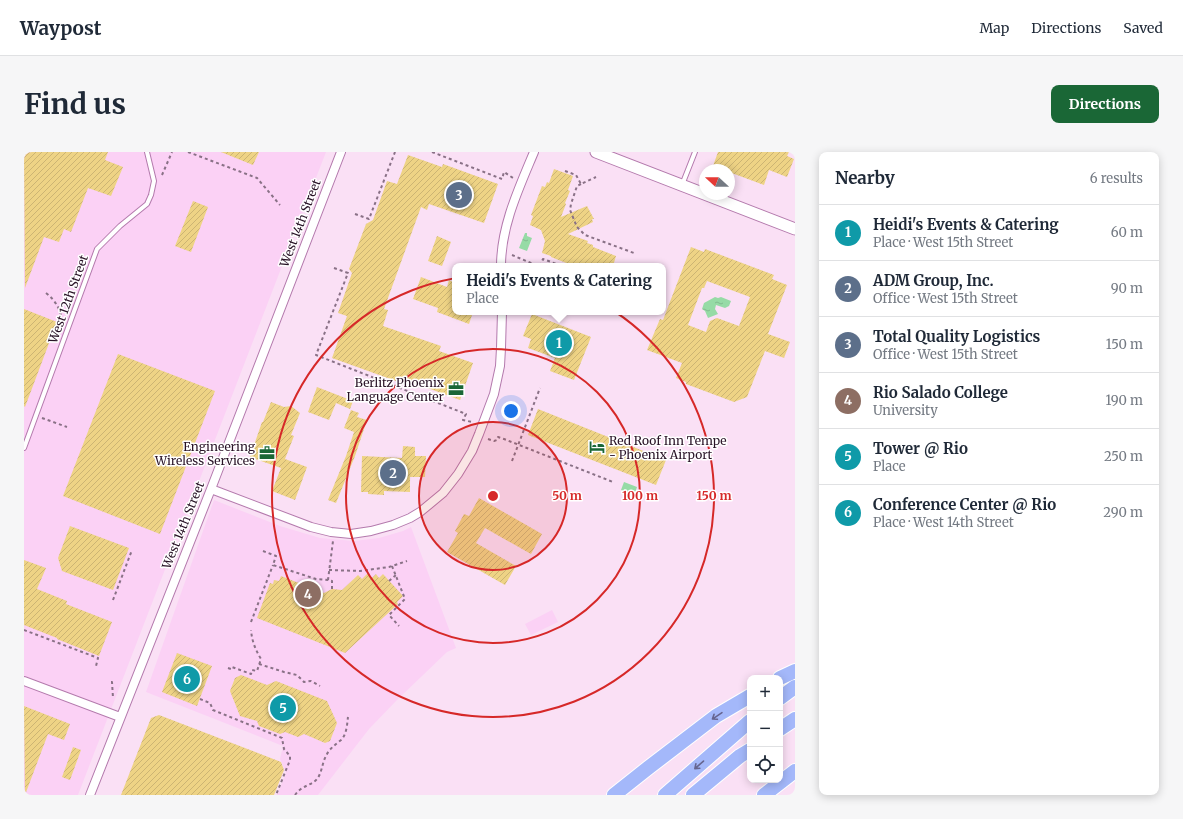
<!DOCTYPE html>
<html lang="en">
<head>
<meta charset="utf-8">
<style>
	body { margin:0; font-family:Merriweather,serif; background:#f6f6f7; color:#1f2937 }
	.controls { position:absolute; right:12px; bottom:12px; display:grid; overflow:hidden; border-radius:8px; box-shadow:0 2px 10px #0003 }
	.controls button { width:36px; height:36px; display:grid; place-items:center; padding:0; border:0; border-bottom:1px solid #e0e1e3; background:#fff; color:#1f2937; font:20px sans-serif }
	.compass { position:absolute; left:675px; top:12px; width:36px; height:36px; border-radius:50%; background:#fff; box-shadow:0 2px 10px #0003; rotate:291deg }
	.you { position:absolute; left:487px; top:259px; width:14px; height:14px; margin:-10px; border:3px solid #fff; border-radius:50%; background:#1a73e8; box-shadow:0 0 0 6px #1a73e833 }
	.badge { display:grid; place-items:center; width:26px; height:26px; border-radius:50%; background:#1a6736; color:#fff; font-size:13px; font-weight:700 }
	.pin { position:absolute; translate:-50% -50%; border:2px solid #fff; box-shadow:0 1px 4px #0006 }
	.popup { position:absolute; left:428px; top:111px; width:214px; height:52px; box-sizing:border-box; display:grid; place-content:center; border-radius:8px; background:#fff; filter:drop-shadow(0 1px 3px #0005); font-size:13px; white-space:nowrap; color:#747a83 }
	.popup b { font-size:15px; color:#1f2937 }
	.popup::after { content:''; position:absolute; left:50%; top:100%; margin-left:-8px; border:8px solid transparent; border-top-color:#fff }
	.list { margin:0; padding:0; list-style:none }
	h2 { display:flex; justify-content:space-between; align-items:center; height:52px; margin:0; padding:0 16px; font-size:17px }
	h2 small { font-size:13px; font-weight:400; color:#747a83 }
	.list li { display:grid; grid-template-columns:26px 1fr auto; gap:12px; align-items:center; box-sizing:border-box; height:56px; padding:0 16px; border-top:1px solid #e0e1e3 }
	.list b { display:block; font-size:15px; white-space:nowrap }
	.list p { margin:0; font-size:13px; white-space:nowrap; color:#747a83 }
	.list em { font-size:13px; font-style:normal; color:#747a83 }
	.icon { flex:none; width:22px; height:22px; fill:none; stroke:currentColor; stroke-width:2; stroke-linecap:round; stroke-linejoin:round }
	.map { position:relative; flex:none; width:771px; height:643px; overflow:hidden; border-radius:8px }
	header { display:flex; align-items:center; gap:24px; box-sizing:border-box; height:56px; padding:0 20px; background:#fff; border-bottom:1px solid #e0e1e3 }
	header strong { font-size:19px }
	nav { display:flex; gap:22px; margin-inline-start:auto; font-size:14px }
	.intro { display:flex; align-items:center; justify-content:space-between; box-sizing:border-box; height:96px; padding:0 24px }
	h1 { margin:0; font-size:28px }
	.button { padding:10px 18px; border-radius:8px; background:#1a6736; color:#fff; font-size:14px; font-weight:700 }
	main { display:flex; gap:24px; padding:0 24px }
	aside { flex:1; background:#fff; border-radius:8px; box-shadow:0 2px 10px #0003 }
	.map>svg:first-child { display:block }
	.built { fill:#fbd1f5 }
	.water { fill:url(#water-ripples) }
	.building { fill:url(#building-hatch); fill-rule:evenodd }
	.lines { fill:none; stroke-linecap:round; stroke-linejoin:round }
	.lane-casing { stroke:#b47aad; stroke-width:6 }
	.street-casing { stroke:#b47aad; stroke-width:10 }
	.secondary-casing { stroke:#b47aad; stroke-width:13 }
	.highway-casing { stroke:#fff; stroke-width:16 }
	.path { stroke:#897186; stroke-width:2; stroke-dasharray:3 3; stroke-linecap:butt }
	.lane { stroke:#fff; stroke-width:4 }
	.street { stroke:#fff; stroke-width:8 }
	.secondary { stroke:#fff; stroke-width:11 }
	.highway { stroke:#a4b8fa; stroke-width:14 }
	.oneway { stroke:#666590 }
	.ring { fill:none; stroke:#d62828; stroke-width:2 }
	.labels { text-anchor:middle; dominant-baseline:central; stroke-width:3; stroke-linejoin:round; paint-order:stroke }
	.street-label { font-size:12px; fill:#281226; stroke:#fff }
	.poi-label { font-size:12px; fill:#281226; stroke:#fff; text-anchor:end }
	.centre { fill:#d62828; stroke:#fff; stroke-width:2 }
	.ring-label { font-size:12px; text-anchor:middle; font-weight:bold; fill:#d62828; stroke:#fff; stroke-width:3; stroke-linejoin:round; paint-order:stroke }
</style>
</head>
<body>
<header>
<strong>Waypost</strong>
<nav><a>Map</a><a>Directions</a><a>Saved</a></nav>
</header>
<div class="intro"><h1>Find us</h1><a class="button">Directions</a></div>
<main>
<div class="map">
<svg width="771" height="643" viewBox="0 0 771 643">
	<defs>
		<pattern id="water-ripples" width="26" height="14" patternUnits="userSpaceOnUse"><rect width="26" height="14" fill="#96dba6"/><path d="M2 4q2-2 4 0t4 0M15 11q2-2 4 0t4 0" fill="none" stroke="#81bb8f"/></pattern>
		<pattern id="building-hatch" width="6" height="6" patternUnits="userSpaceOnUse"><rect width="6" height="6" fill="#eed385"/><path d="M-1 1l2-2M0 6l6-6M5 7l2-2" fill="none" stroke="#ccb473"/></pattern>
	</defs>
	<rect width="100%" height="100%" fill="#fae0f5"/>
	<path class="built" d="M0 0H302L54 643H0Z
		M190 348 256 374 296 386 330 389 355 386 379 379 387 375 432 496 423 500 373 548 345 577 294 643H253L262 621 256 607 259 594 122 540Z
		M528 458 534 470 507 483 501 472Z"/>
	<path class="water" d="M501 81H503V84L508 86 503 99 495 96Z
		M691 145 694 146 697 145 707 149 705 154 701 156 692 153 691 157 694 162 684 166 681 159 678 157 680 151Z
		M600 330 613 335 610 344 597 338Z"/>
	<path class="building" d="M0 0H84L81 8 99 15 87 44 64 36 47 80 40 77 35 90 20 85 1 136Z
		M197 0H235L229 13Z
		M694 0H765L763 4 770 7 763 25 745 18 740 33 705 20V18H700L689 14Z
		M384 3 418 15 419 12 474 32 460 71 405 52 403 58 397 55 360 157 364 158 359 174 417 194 415 199 449 211 436 248 374 225 372 229 308 206 323 164 314 161 328 121 325 117 342 72 349 68 363 29 373 32Z
		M530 17 549 24 544 38 546 39 541 51 542 52 537 65 563 54 570 67H568L569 70 544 82 564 89 563 91 569 93V95L592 104 589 114H550L527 105V104L518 101 521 89 517 78 506 73 509 64 507 63 518 34 521 35 523 30 525 31Z
		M169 49 184 55 167 100 151 94Z
		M413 84 427 90 418 114 404 109Z
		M667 95 680 100 681 97 750 123 748 127 763 133 744 182 766 190 760 206 741 199 723 245 710 250 662 232V230L652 226 658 211 623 198 636 167 639 168ZM683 129 726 145 715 174 693 166 686 169 682 180 664 173 678 136H680Z
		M397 125 423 135 425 128 431 131V160H449L445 172 413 160 414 156 389 147Z
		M0 157 33 170 1 255 0 254Z
		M508 162 567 185 550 228 526 219 531 206 504 196 507 187 499 184Z
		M94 202 191 239 136 382 39 344Z
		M293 235 329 249 326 257 312 251 305 268 284 260Z
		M247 250 260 255 267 254 276 261 267 283 270 284 261 307 283 315 271 348 248 339 257 316 226 305 238 270H239Z
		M514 257 642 308 632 333 504 283Z
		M327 258 335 261 333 265 343 268 331 304 312 351 304 348 322 304 330 280 320 276Z
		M379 294 391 295V304H402L401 325H386V340L360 339V343L344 342V340H337L338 304 378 306Z
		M455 346 518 382 507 402 461 376 452 391 492 414 481 433 423 400 434 381 431 379 440 362 445 364Z
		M46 374 105 396 89 438 38 419 34 406Z
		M0 408 22 416 13 437 43 449 42 452 88 470 75 504 33 487V486L0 473Z
		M344 421 348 426 352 422 355 426 359 422 379 444 373 450 374 452 321 501 233 466 246 431 249 432 250 428 255 429 257 424 300 441 308 437 318 438 334 423 338 427Z
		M153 501 188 514 173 554 138 540Z
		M217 523 243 533 252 529 303 549 313 571 306 589 301 591 280 582 274 585 261 580 256 582 235 574 233 569 216 564 206 539 211 526Z
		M0 554 46 572 40 588 24 582 1 643Z
		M135 563 257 610 260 618 250 643H97L127 566Z
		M49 595 57 598 46 628 38 625Z"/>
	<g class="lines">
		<defs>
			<path id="lane" d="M658 33 671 0
				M0 296 73 97 96 74 123 52 127 43 130 29 123 0"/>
			<path id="street" d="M477 114C477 74 495 36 510 0
				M187 337 287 375 307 380 327 382 347 379 369 373 386 366 396 360 419 341 434 322 448 299 455 282 470 242 476 214 477 196 478 160
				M0 529 96 565
				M66 643 187 337 317 0"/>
			<path id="secondary" d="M572 0 771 77"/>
			<path id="highway" d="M756 526 771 519
				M756 546 771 535
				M756 577 771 567
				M590 643 624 616 692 564 726 544
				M641 643 726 569
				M669 643 716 604 726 598
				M740 643 771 619"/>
		</defs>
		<use href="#lane" class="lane-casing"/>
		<use href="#street" class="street-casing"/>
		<use href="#secondary" class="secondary-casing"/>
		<use href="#highway" class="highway-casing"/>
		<path class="path" d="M164 0 233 26 256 53
			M408 0 478 27 480 20 489 26
			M541 19 552 23 557 32 572 25
			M138 23 148 0
			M557 32 553 34 547 52 546 58 553 75 561 83 610 101
			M331 62 345 67 371 0
			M488 103 514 114
			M516 114 519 107 538 114
			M310 116 324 121 292 203 442 262 439 268 448 270
			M22 141C32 149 37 158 38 170
			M18 266 43 275
			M464 287 470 289 473 288 474 285 480 287 589 330
			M488 309 516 236
			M239 399 252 404 249 413 292 427 304 428
			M368 414 381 447 365 463 375 474
			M305 418 336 419 365 415 383 409
			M365 429 372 423
			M308 437V429L304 428 309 389
			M89 448 108 398
			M227 470 249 413
			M0 478 74 506 72 514
			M235 512 260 520 273 523 280 530 287 529 296 534
			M204 516 207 517 208 515 227 522 228 518 233 519 237 507C231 497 228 489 227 478
			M87 530H88L89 546
			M176 547 186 551 189 558 258 586 260 597 266 604V608L252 643
			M271 643C278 633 287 634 293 627 298 621 298 611 302 604 305 597 311 593 317 588 323 582 323 572 324 565"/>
		<use href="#lane" class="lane"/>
		<use href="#street" class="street"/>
		<use href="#secondary" class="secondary"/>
		<use href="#highway" class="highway"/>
	</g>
	<defs><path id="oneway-shaft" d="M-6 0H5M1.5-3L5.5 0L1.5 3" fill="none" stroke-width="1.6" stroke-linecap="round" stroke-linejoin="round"/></defs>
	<g class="oneway">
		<use href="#oneway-shaft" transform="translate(693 564) rotate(146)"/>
		<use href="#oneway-shaft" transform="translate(675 613) rotate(139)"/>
	</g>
	<circle cx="469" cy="344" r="74" fill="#d62828" fill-opacity=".12"/>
	<g class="ring">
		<circle cx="469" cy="344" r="74"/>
		<circle cx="469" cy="344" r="147"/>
		<circle cx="469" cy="344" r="221"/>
	</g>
	<defs>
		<symbol id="office-bare" viewBox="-9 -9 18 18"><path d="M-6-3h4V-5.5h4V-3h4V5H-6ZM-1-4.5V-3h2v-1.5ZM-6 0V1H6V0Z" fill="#1a6736" stroke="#fff" stroke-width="2.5" paint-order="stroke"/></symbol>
		<symbol id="hotel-bare" viewBox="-9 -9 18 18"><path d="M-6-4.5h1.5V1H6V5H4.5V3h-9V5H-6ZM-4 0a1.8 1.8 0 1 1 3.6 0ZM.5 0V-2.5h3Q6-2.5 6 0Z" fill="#1a6736" stroke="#fff" stroke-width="2.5" paint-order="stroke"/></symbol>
	</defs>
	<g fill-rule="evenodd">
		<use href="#office-bare" x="421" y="226" width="22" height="22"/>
		<use href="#hotel-bare" x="562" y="284" width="22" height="22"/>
		<use href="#office-bare" x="232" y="290" width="22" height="22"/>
	</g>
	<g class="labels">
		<g class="street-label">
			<text transform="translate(276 71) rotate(-69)">West 14th Street</text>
			<text transform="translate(44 147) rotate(-70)">West 12th Street</text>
			<text transform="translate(159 373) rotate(-68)">West 14th Street</text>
		</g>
		<g class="poi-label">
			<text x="420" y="230">Berlitz Phoenix<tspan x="420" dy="14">Language Center</tspan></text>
			<text x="585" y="288" text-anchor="start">Red Roof Inn Tempe<tspan x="585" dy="14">- Phoenix Airport</tspan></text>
			<text x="231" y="294">Engineering<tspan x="231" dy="14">Wireless Services</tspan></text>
		</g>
	</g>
	<circle cx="469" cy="344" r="6" class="centre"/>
	<g class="ring-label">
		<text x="543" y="348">50 m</text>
		<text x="616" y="348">100 m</text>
		<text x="690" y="348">150 m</text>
	</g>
</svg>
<div class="controls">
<button>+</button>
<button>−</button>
<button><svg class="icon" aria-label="locate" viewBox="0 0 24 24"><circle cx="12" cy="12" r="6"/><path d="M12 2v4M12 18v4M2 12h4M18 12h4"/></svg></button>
</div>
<svg class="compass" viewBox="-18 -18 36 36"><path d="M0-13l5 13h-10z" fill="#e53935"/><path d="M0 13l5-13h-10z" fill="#747a83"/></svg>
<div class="you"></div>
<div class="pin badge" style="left:535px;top:191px;background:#0f9aa8">1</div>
<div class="popup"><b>Heidi's Events &amp; Catering</b>Place</div>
<div class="pin badge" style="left:369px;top:321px;background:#5c6f8a">2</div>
<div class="pin badge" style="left:435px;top:43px;background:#5c6f8a">3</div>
<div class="pin badge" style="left:284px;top:442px;background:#8d6e63">4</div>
<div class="pin badge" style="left:259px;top:556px;background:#0f9aa8">5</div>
<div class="pin badge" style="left:163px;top:527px;background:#0f9aa8">6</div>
</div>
<aside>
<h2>Nearby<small>6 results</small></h2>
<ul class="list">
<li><span class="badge" style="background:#0f9aa8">1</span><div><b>Heidi's Events &amp; Catering</b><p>Place · West 15th Street</p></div><em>60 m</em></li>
<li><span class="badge" style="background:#5c6f8a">2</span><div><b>ADM Group, Inc.</b><p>Office · West 15th Street</p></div><em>90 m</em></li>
<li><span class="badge" style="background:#5c6f8a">3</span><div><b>Total Quality Logistics</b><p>Office · West 15th Street</p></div><em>150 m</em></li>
<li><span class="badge" style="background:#8d6e63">4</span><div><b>Rio Salado College</b><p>University</p></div><em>190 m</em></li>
<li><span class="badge" style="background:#0f9aa8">5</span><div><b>Tower @ Rio</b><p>Place</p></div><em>250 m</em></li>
<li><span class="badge" style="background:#0f9aa8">6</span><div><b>Conference Center @ Rio</b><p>Place · West 14th Street</p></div><em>290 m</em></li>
</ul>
</aside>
</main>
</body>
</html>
